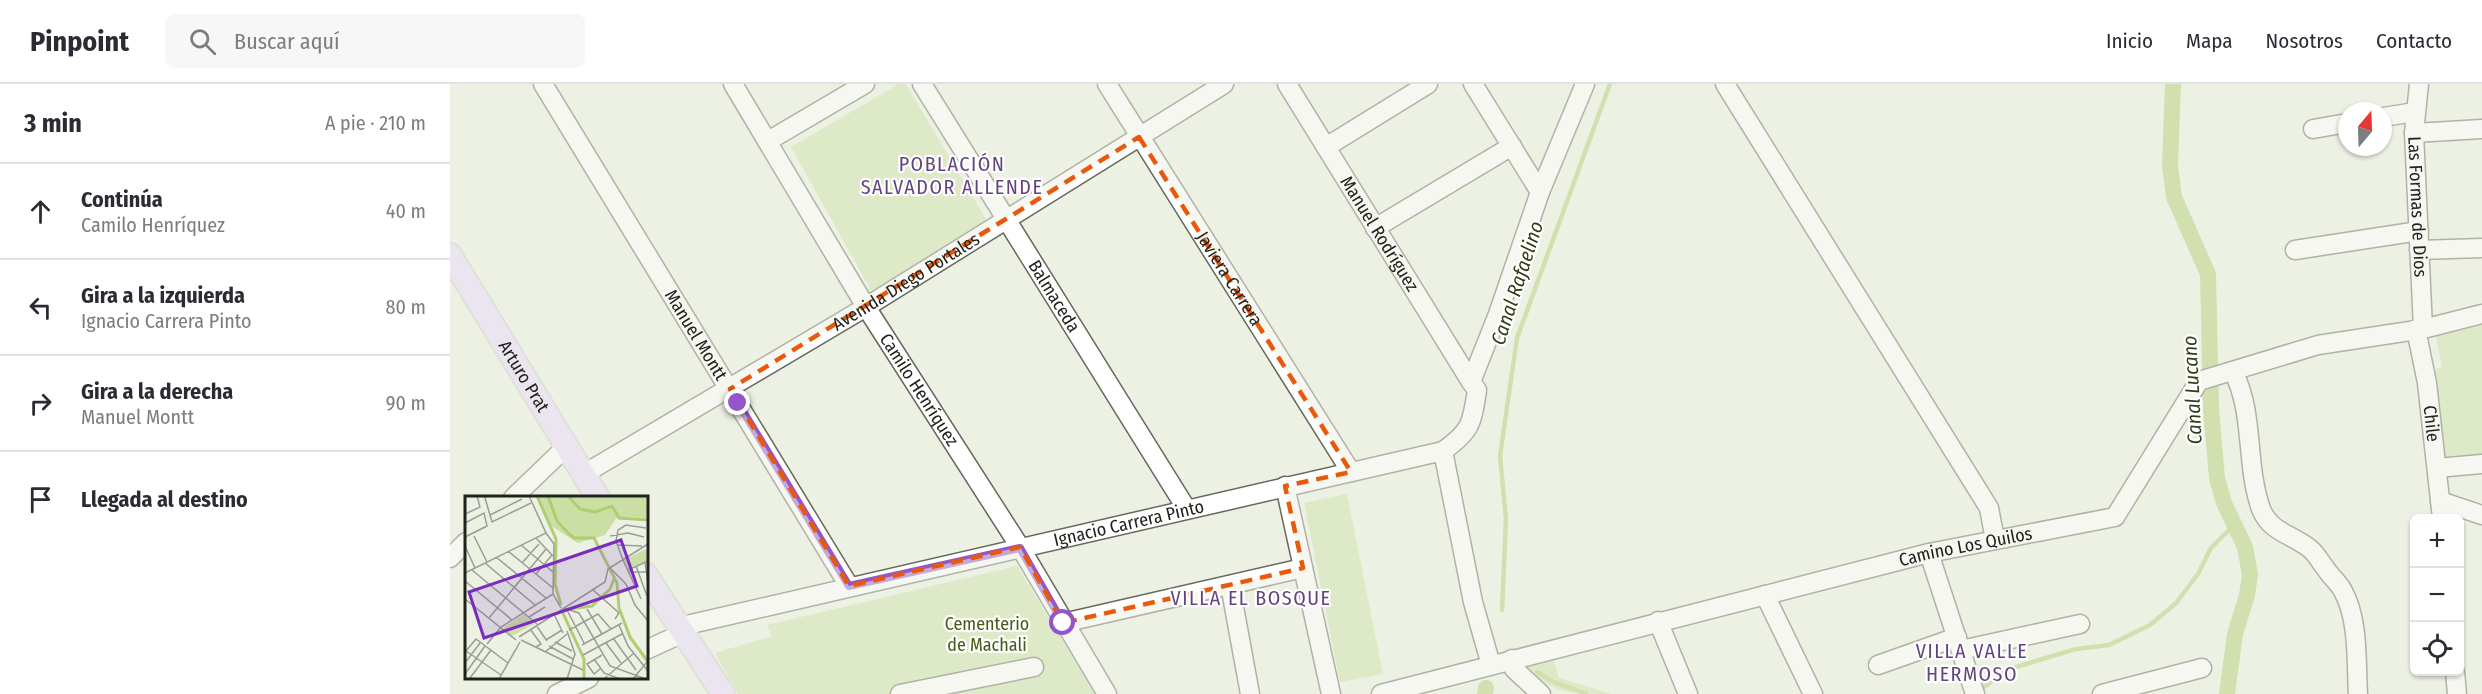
<!DOCTYPE html>
<html lang="es">
<head>
<meta charset="utf-8">
<style>
	body { margin:0; font-family:"Fira Sans Condensed",sans-serif; background:#f7f7f7; color:#2b2b33 }
	.controls { position:absolute; right:18px; bottom:18px; display:grid; overflow:hidden; border-radius:9px; box-shadow:0 2px 4px #0004 }
	.controls button { width:54px; height:54px; display:grid; place-items:center; padding:0; border:0; border-bottom:2px solid #e1e1e2; background:#fff; color:#2b2b33; font:30px sans-serif }
	.compass { position:absolute; left:1888px; top:18px; width:54px; height:54px; border-radius:50%; background:#fff; box-shadow:0 2px 4px #0004; rotate:19deg }
	.stop { position:absolute; width:18px; height:18px; margin:-14px; border:4px solid #9454ca; border-radius:50%; background:#fff }
	.stop.end { background:#9454ca; border-color:#fff; box-shadow:0 2px 6px #0008 }
	.list { margin:0; padding:0; list-style:none }
	h2 { display:flex; justify-content:space-between; align-items:center; height:78px; margin:0; padding:0 24px; font-size:26px }
	h2 small { font-size:20px; font-weight:400; color:#7c7c81 }
	.list li { display:grid; grid-template-columns:39px 1fr auto; gap:18px; align-items:center; box-sizing:border-box; height:96px; padding:0 24px; border-top:2px solid #e1e1e2 }
	.list b { display:block; font-size:22px; white-space:nowrap }
	.list p { margin:0; font-size:20px; white-space:nowrap; color:#7c7c81 }
	.list em { font-size:20px; font-style:normal; color:#7c7c81 }
	.icon { flex:none; width:33px; height:33px; fill:none; stroke:currentColor; stroke-width:2; stroke-linecap:round; stroke-linejoin:round }
	.map { position:relative; flex:none; width:2032px; height:610px; overflow:hidden }
	header { display:flex; align-items:center; gap:36px; box-sizing:border-box; height:84px; padding:0 30px; background:#fff; border-bottom:2px solid #e1e1e2 }
	header strong { font-size:28px }
	nav { display:flex; gap:33px; margin-inline-start:auto; font-size:21px }
	.search { width:420px; height:54px; background:#f7f7f7; display:flex; align-items:center; gap:15px; box-sizing:border-box; padding:0 21px; border-radius:9px; color:#7c7c81; font-size:22px }
	main { display:flex }
	aside { flex:1; background:#fff }
	.map>svg:first-child { display:block }
	.green { fill:#cbdfa5 }
	.lines { fill:none; stroke-linecap:round; stroke-linejoin:round }
	.stream { stroke:#b1cd71; stroke-width:4.5 }
	.canal { stroke:#b1cd71; stroke-width:16 }
	.minor-casing { stroke:#65695d; stroke-width:21 }
	.major-casing { stroke:#cececd; stroke-width:26 }
	.minor { stroke:#fff; stroke-width:18 }
	.major { stroke:#e9d7fc; stroke-width:22 }
	.route { stroke:#9454ca; stroke-width:8 }
	.marked { fill:none; stroke:#e8590c; stroke-width:4.5; stroke-dasharray:12 8; stroke-linejoin:round }
	.labels { text-anchor:middle; dominant-baseline:central; stroke-width:4.5; stroke-linejoin:round; paint-order:stroke }
	.street-label { font-size:18px; fill:#20221d; stroke:#fff }
	.park-label { font-size:18px; fill:#485917; stroke:#fff }
	.neighbourhood-label { font-size:20px; letter-spacing:1.5px; fill:#634480; stroke:#fff }
	.water-label { font-size:20px; font-style:italic; fill:#323d17; stroke:#fff }
	.inset-river { fill:none; stroke:#b1cd71; stroke-width:3 }
	.inset-road { fill:none; stroke:#9a9e94; stroke-width:1.5 }
	.view { fill:#7b2cbf; fill-opacity:0.15; stroke:#7b2cbf; stroke-width:3 }
	.inset-edge { fill:none; stroke:#20221d; stroke-width:3 }
</style>
</head>
<body>
<header>
<strong>Pinpoint</strong>
<div class="search"><svg class="icon" aria-label="search" viewBox="0 0 24 24"><circle cx="10" cy="10" r="6"/><path d="M15 15l6 6"/></svg>Buscar aquí</div>
<nav><a>Inicio</a><a>Mapa</a><a>Nosotros</a><a>Contacto</a></nav>
</header>
<main>
<aside>
<h2>3 min<small>A pie · 210 m</small></h2>
<ul class="list">
<li><svg class="icon" aria-label="ahead" viewBox="0 0 24 24"><path d="M12 20V5M6 11l6-6 6 6"/></svg><div><b>Continúa</b><p>Camilo Henríquez</p></div><em>40 m</em></li>
<li><svg class="icon" aria-label="left" viewBox="0 0 24 24"><path d="M17 20v-9H6M10 6l-5 5 5 5"/></svg><div><b>Gira a la izquierda</b><p>Ignacio Carrera Pinto</p></div><em>80 m</em></li>
<li><svg class="icon" aria-label="right" viewBox="0 0 24 24"><path d="M7 20v-9h11M14 6l5 5-5 5"/></svg><div><b>Gira a la derecha</b><p>Manuel Montt</p></div><em>90 m</em></li>
<li><svg class="icon" aria-label="arrive" viewBox="0 0 24 24"><path d="M6 21V4h12l-3 4 3 4H6"/></svg><div><b>Llegada al destino</b></div></li>
</ul>
</aside>
<div class="map">
<svg width="2032" height="610" viewBox="0 0 2032 610">
	<rect width="100%" height="100%" fill="#ecf1e4"/>
	<path class="green" d="M449 0H456L537 137 422 208 341 63Z
		M2032 235V372L1991 376 1983 286 1992 283 1985 247Z
		M897 410 933 590 890 598 854 419Z
		M567 482 645 610H288L265 569 322 552 317 541Z
		M1104 576 1109 594 1162 610C1119 610 1101 610 1074 580Z"/>
	<g class="lines">
		<path class="stream" d="M1052 526 1056 435 1050 372 1067 254 1160 0
			M1087 588 1102 597 1136 610
			M1528 608 1556 586 1626 565 1659 561 1700 541 1726 519 1748 490 1761 464 1785 440"/>
		<path class="canal" d="M1723 0 1720 82 1724 113 1758 190 1761 325 1767 394 1774 419 1795 463 1800 491 1797 511 1785 550 1777 610
			M1035 610 1036 604"/>
		<defs>
			<g id="minor">
				<path id="s1" d="M93 0 399 502"/>
				<path id="s2" d="M283 0 416 223 570 463 657 610"/>
				<path id="s3" d="M472 0 736 424"/>
				<path id="s4" d="M657 0 901 388"/>
				<path id="s5" d="M837 0 1021 298"/>
				<path d="M1023 0 1090 108"/>
				<path d="M1275 0 1539 424 1545 456"/>
				<path id="s6" d="M1969 0 1964 49 1973 245"/>
				<path d="M1933 33 1965 28"/>
				<path d="M1863 45 1897 39"/>
				<path d="M1964 49 2032 45"/>
				<path d="M318 57 415 0"/>
				<path d="M876 63 978 0"/>
				<path d="M925 144 1062 62"/>
				<path d="M1845 166 1969 147"/>
				<path d="M1969 166 2032 164"/>
				<path id="s7" d="M1966 245 1977 299 1992 434"/>
				<path d="M1783 287C1805 330 1795 380 1811 425 1820 448 1841 450 1859 464 1867 470 1870 478 1876 485 1881 493 1889 499 1893 507 1909 536 1906 577 1908 610"/>
				<path d="M1987 384 2032 380"/>
				<path id="s8" d="M134 390 416 223 774 0"/>
				<path d="M835 402 881 610"/>
				<path d="M63 414 117 362"/>
				<path d="M1990 417 2032 431"/>
				<path d="M1479 469 1525 610"/>
				<path d="M0 474 16 458"/>
				<path d="M780 501 800 610"/>
				<path d="M1315 511 1363 610"/>
				<path d="M1208 537 1238 610"/>
				<path d="M613 539 853 484"/>
				<path id="s9" d="M196 566 233 549 241 540 993 367"/>
				<path d="M1511 566 1630 540"/>
				<path d="M1062 575 1064 585 1091 610"/>
				<path d="M1041 581 1023 518 993 367C1021 347 1022 340 1027 306L1021 298 1048 230 1090 108 1135 0"/>
				<path d="M1428 581 1507 553"/>
				<path d="M2005 588 2007 610"/>
				<path d="M107 610 139 594"/>
				<path d="M450 610 584 583"/>
				<path id="s10" d="M931 610 1479 469 1665 433 1749 297 1868 261 1973 245 2032 230"/>
				<path d="M1652 610 1752 584"/>
			</g>
			<g id="major">
				<path id="s11" d="M0 171 148 414"/>
				<path d="M196 491 273 610"/>
			</g>
		</defs>
		<use href="#minor" class="minor-casing"/>
		<use href="#major" class="major-casing"/>
		<use href="#minor" class="minor"/>
		<use href="#major" class="major"/>
	</g>
	<g class="lines">
		<path class="route" d="M288 319 399 502 570 464 613 539"/>
	</g>
	<path d="M0 0H2032V610H0ZM689 53 901 388 835 402 853 484 613 539 570 463 399 502 280 305Z" fill="#ecf1e4" fill-opacity=".55" fill-rule="evenodd"/>
	<path class="marked" d="M689 53 901 388 835 402 853 484 613 539 570 463 399 502 280 305Z"/>
	<g class="labels">
		<g class="street-label">
			<text stroke="none"><textPath href="#s6" startOffset="123">Las Formas de Dios</textPath></text>
			<text stroke="none"><textPath href="#s5" startOffset="176">Manuel Rodríguez</textPath></text>
			<text stroke="none"><textPath href="#s4" startOffset="230">Javiera Carrera</textPath></text>
			<text stroke="none"><textPath href="#s8" startOffset="375">Avenida Diego Portales</textPath></text>
			<text stroke="none"><textPath href="#s3" startOffset="250">Balmaceda</textPath></text>
			<text stroke="none"><textPath href="#s1" startOffset="294">Manuel Montt</textPath></text>
			<text stroke="none"><textPath href="#s11" startOffset="142">Arturo Prat</textPath></text>
			<text stroke="none"><textPath href="#s2" startOffset="358">Camilo Henríquez</textPath></text>
			<text stroke="none"><textPath href="#s7" startOffset="96">Chile</textPath></text>
			<text stroke="none"><textPath href="#s9" startOffset="502">Ignacio Carrera Pinto</textPath></text>
			<text stroke="none"><textPath href="#s10" startOffset="603">Camino Los Quilos</textPath></text>
		</g>
		<g class="park-label">
			<text x="537" y="540">Cementerio<tspan x="537" dy="21">de Machali</tspan></text>
		</g>
		<g class="neighbourhood-label">
			<text x="502" y="80">POBLACIÓN<tspan x="502" dy="23">SALVADOR ALLENDE</tspan></text>
			<text x="801" y="514">VILLA EL BOSQUE</text>
			<text x="1522" y="567">VILLA VALLE<tspan x="1522" dy="23">HERMOSO</tspan></text>
		</g>
		<g class="water-label">
			<text transform="translate(1067 199) rotate(-72)">Canal Rafaelino</text>
			<text transform="translate(1742 306) rotate(-93)">Canal Lucano</text>
		</g>
	</g>
	<g transform="translate(15 412)">
		<rect width="183" height="183" fill="#ecf1e4"/>
		<path d="M73 0H183V22L152 21 140 39 113 47 83 28ZM183 52V64L163 73 159 64ZM59 118 69 128 47 140 38 132Z" fill="#cbdfa5"/>
		<path class="inset-river" d="M72 0 91 43 90 88 96 109M83 0 92 25 103 37 109 42H129L152 87 154 112 165 141 183 166M103 0 115 13 130 16 147 10 154 22 183 24M104 113 127 110 145 93 149 83M97 115 119 163V183"/>
		<path class="inset-road" d="M23 0 20 2 27 26 66 7M0 18 15 11 12 0M25 19 57 3M0 27 19 17 22 30 0 41M81 37 89 48 88 98 96 112M9 40 22 66M145 40 163 37 179 41M71 42 88 60M56 49 88 76M153 49 177 50M0 50 10 72M43 55 88 92M31 61 81 102M158 64 151 45 153 34 161 29 181 32M158 64 176 103M180 66 183 88M20 67 70 109M57 67 74 48M171 70 182 100M145 72 161 88 170 109 183 125M7 74 72 128M163 74 183 65M164 76H183M0 77 81 37 64 0M71 78 87 59M0 85 47 124M127 93 154 117 150 123M0 103 51 144M98 112 114 117 145 170 181 183M122 113 137 138M102 114 119 147M89 118 98 137M64 121 80 111M24 122 81 53M71 129 82 145M154 129 163 150 183 175M65 133 76 148 71 151M104 134 133 118 146 133M102 135 110 158 102 183M54 141 140 86 143 73 183 48M148 142 171 174M56 144 118 174M81 144 97 134M90 146 107 155M141 147 156 167M22 148 36 131 88 98M117 149 157 127M84 150 108 163M1 155 36 179M0 156 11 143 43 167M80 156 102 138M118 159 157 138M129 163 139 177 155 183M0 167 15 147M135 173 129 178 122 168 137 159M0 178 20 150M5 182 26 154M34 183 55 146M139 183 169 157M168 183 181 167"/>
		<path class="view" d="M156 44 172 90 19 142 4 96Z"/>
		<rect width="183" height="183" class="inset-edge"/>
	</g>
</svg>
<div class="controls">
<button>+</button>
<button>−</button>
<button><svg class="icon" aria-label="locate" viewBox="0 0 24 24"><circle cx="12" cy="12" r="6"/><path d="M12 2v4M12 18v4M2 12h4M18 12h4"/></svg></button>
</div>
<svg class="compass" viewBox="-18 -18 36 36"><path d="M0-13l5 13h-10z" fill="#e53935"/><path d="M0 13l5-13h-10z" fill="#7c7c81"/></svg>
<div class="stop" style="left:613px;top:539px"></div>
<div class="stop end" style="left:288px;top:319px"></div>
</div>
</main>
</body>
</html>
